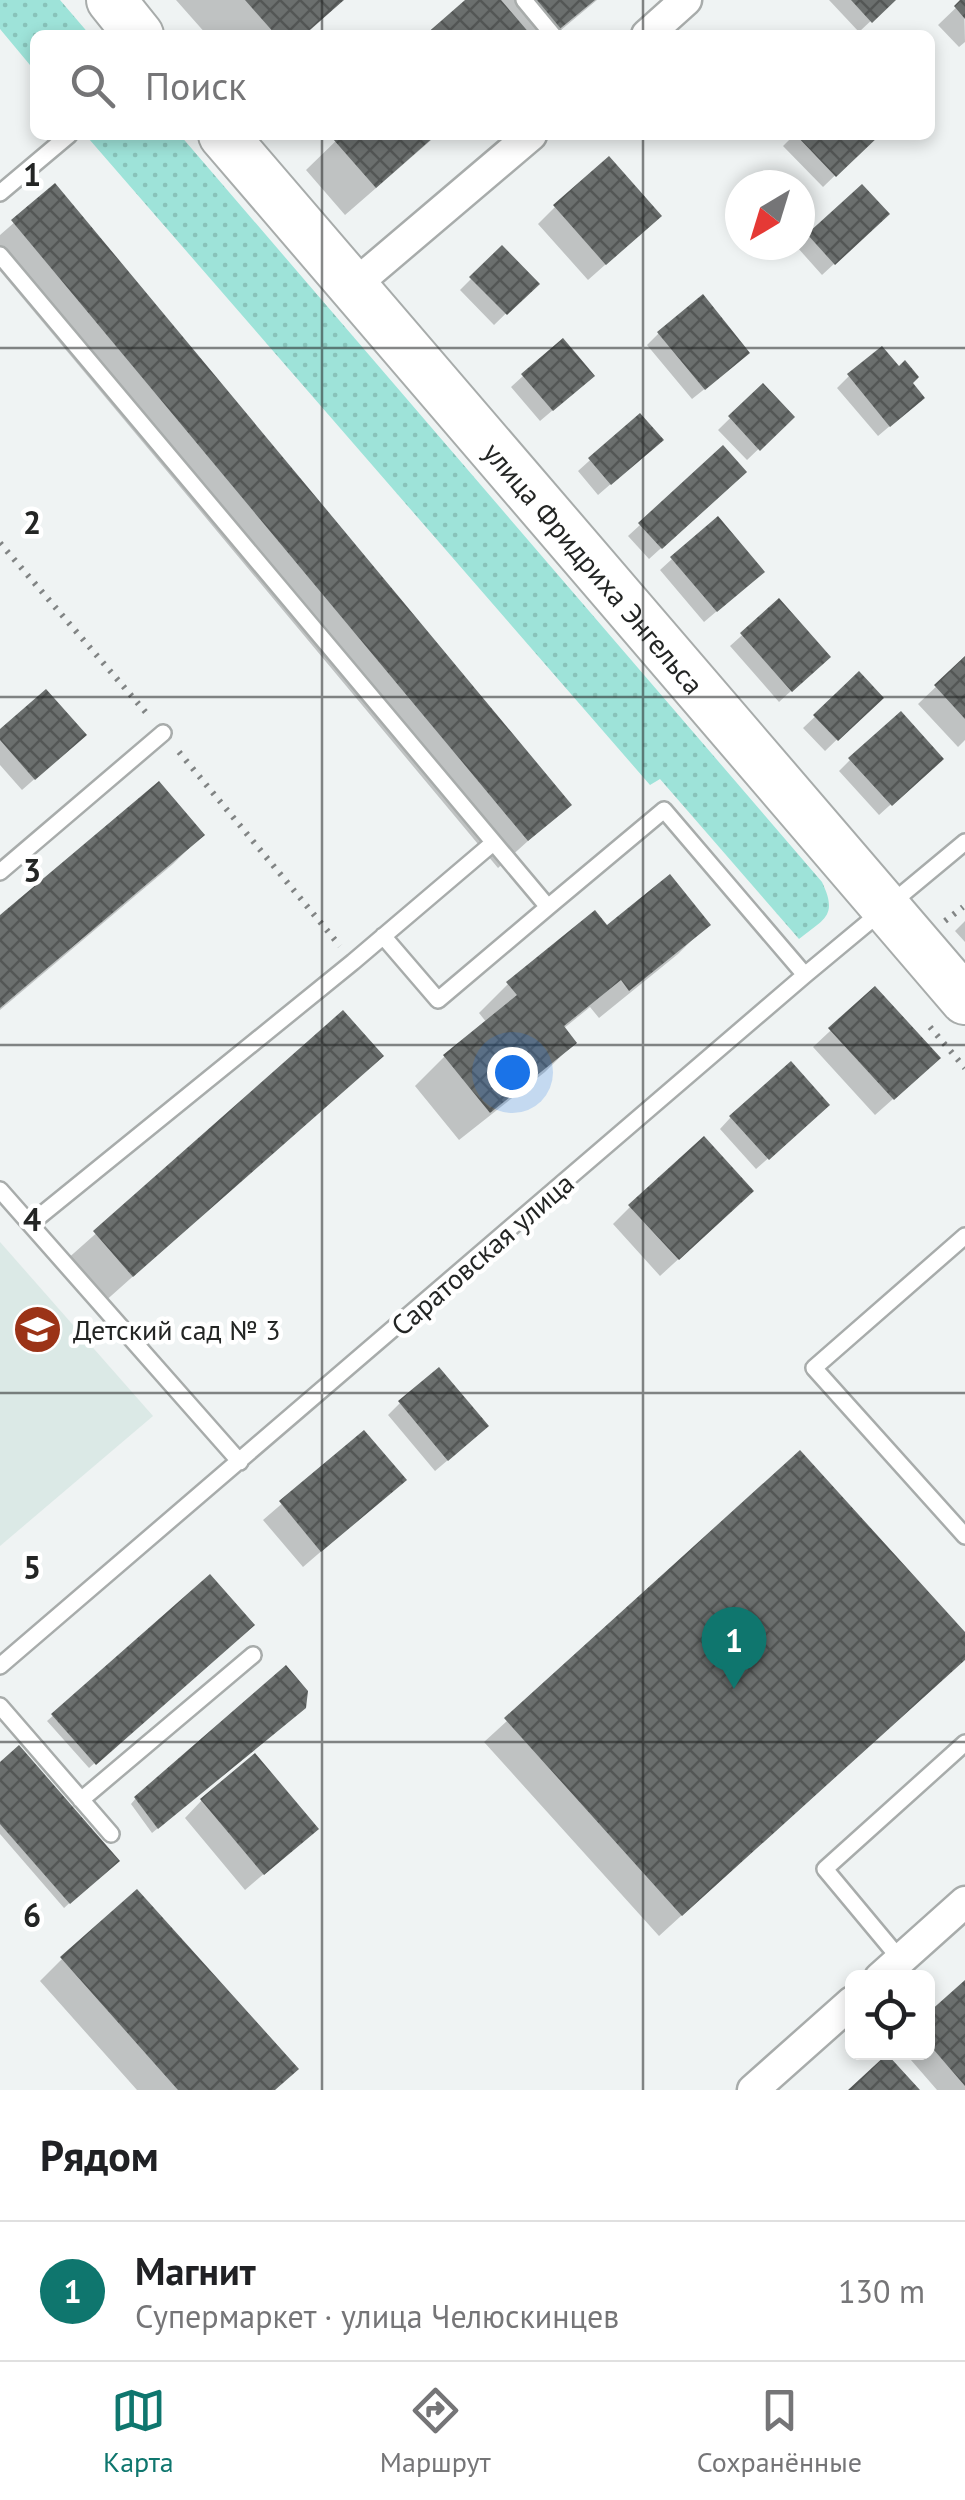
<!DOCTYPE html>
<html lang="ru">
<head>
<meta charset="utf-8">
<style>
	body { margin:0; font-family:"PT Sans",sans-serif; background:#f6f6f6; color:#202124 }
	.controls { position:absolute; right:30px; bottom:30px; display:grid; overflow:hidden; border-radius:15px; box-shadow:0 5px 15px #0003 }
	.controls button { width:90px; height:90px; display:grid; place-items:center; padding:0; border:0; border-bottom:2px solid #e0e0e0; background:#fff; color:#202124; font:50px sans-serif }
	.compass { position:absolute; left:725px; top:170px; width:90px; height:90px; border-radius:50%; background:#fff; box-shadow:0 5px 15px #0003; rotate:218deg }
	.you { position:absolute; left:512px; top:1072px; width:35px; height:35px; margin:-25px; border:8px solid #fff; border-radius:50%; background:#1a73e8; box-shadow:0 0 0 15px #1a73e833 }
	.badge { display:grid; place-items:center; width:65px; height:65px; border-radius:50%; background:#0f766e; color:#fff; font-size:32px; font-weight:700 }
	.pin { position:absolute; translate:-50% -82px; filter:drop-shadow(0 2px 5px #0008) }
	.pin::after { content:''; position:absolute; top:52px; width:35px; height:30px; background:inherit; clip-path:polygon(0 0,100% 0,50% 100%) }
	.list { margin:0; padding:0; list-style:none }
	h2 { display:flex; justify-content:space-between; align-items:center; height:130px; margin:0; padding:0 40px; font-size:42px }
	h2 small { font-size:32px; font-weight:400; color:#757577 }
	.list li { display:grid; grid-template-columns:65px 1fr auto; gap:30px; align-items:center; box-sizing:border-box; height:140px; padding:0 40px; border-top:2px solid #e0e0e0 }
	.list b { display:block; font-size:38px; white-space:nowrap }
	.list p { margin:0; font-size:32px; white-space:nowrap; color:#757577 }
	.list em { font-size:32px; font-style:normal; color:#757577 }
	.icon { flex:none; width:55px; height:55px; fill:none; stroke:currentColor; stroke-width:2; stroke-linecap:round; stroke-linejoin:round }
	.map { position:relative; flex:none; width:965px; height:2090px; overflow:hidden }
	.search { position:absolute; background:#fff; box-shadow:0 5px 15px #0003; left:30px; right:30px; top:30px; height:110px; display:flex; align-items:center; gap:25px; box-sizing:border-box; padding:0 35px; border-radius:15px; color:#757577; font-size:38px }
	.sheet { height:270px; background:#fff }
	nav { display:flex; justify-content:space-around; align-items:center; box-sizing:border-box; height:140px; border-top:2px solid #e0e0e0; background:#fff; font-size:28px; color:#757577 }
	nav a { display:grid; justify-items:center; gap:5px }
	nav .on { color:#0f766e }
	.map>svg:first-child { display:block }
	.built { fill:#dbe9e6 }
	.grass { fill:url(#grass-dots) }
	.shadow { fill:#0003 }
	.building { fill:url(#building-cross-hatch) }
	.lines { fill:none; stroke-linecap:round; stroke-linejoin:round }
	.lane-casing { stroke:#a8acab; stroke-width:20 }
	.street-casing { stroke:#a8acab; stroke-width:35 }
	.primary-casing { stroke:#a8acab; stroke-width:52 }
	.path { stroke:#818484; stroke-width:6; stroke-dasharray:2.5 8; stroke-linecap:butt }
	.lane { stroke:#fff; stroke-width:15 }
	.street { stroke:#fff; stroke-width:30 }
	.primary { stroke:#fff; stroke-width:48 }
	.grid { fill:none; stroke:#232524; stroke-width:2.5; stroke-opacity:0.55 }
	.labels { text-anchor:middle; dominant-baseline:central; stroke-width:9; stroke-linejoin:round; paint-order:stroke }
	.street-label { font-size:28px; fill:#232524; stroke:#fff }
	.poi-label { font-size:28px; fill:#232524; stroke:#fff; text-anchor:start }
	.grid-label { font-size:32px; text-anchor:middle; font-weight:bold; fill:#232524; stroke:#fff; stroke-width:9; stroke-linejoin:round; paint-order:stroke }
</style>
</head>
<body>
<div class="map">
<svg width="965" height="2090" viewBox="0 0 965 2090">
	<defs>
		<pattern id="grass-dots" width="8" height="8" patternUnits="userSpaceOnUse" patternTransform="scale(2.5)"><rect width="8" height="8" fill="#9ee3d9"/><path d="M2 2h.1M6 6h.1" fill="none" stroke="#88c3ba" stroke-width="1.8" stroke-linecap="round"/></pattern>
		<pattern id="building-cross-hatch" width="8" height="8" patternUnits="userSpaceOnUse" patternTransform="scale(2.5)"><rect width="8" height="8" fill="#6b6f6e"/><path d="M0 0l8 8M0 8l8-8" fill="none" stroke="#535655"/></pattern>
	</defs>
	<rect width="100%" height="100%" fill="#eff3f3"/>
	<path class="built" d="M0 1242 153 1416 0 1546Z"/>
	<path class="grass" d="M0 0H60L90 35H35V71L0 29Z
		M93 135H180L822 882C838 916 825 918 799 939L660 779 650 785 89 139Z"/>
	<path class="shadow" d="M176 0H343L305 35H207Z
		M469 0H597L555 35H429Z
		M829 0H893L859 32Z
		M964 0 965 42 959 47 938 25Z
		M342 135H437L345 215 306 170Z
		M794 135H875L876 136 823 187 783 146Z
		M55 187 569 804 498 868 0 271V235Z
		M862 187 875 226 822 275 797 247Z
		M555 207 641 233 588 280 538 224Z
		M502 248 536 284 494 325 460 290Z
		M659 333 736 364 692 399 647 345Z
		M523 376 580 387 540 421 511 387Z
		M849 376 910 383V409L878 436 837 388Z
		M763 386 792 417 747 460 718 430Z
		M639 416 649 451 598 495 578 471Z
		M723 449 732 484 649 559 628 536Z
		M672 559 750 583 704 622 660 570Z
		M779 602 816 668 779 702 730 646Z
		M965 659V740L958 747 918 704Z
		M859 675 880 698 825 751 803 728Z
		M0 732 72 746 22 790 0 765Z
		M850 760 929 770 879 815 839 771Z
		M202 835 173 864 0 1010V919Z
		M965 921V942L955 931Z
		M707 925 678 954 599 1018 590 1007 563 1029 574 1043 545 1072 459 1140 415 1086 444 1057 487 1023 479 1013 508 984 606 929Z
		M875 989 920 1075 875 1115 813 1047Z
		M343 1014 380 1056 102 1304 65 1261Z
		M731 1117H815L756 1169 720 1129Z
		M630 1207 734 1208 660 1276 613 1224Z
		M400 1403 474 1438 435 1471 388 1415Z
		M364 1433 404 1480 303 1567 263 1520Z
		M800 1454 965 1636V1657L659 1936 484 1742Z
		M210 1578 252 1625 89 1768 47 1721Z
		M298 1713 152 1833 131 1804 136 1798Z
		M0 1766 116 1861 64 1908 0 1834Z
		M202 1800 316 1829 245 1890 185 1818Z
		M62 1959 274 2090H137L40 1981Z
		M965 1983V2090H937L904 2052H928V2016Z"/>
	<path class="building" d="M245 0H344L304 35H276Z
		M465 0H501L531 35H425Z
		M529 0H595L556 32Z
		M851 0H896L872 23Z
		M960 0H965V19L954 6Z
		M338 135H436L376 188 333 139Z
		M796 135H880L836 177Z
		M609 156 662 216 606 265 553 205Z
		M55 183 572 805 528 841 11 220Z
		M862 184 890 214 835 265 807 234Z
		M502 245 540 284 507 315 469 277Z
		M703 294 750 353 705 390 657 332Z
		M563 338 595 376 553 411 521 374Z
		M882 346 899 366 905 360 919 377 913 383 925 398 890 427 847 374Z
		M763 383 795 417 760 451 728 416Z
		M640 413 664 440 611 485 588 458Z
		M723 445 747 472 662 549 638 523Z
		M718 516 765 572 717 612 670 557Z
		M779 598 831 657 792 692 740 633Z
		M965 656V719L934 685Z
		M859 671 884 698 838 741 813 715Z
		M46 689 87 735 35 780 0 740V729Z
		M901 711 944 759 892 806 848 758Z
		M159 781 205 835 0 1008V915Z
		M670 874 711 925 629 991 621 980 564 1026 577 1043 490 1113 443 1055 517 995 506 982 595 910 607 925Z
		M875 986 941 1058 894 1100 828 1028Z
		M343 1010 384 1056 133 1277 93 1231Z
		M791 1061 830 1105 769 1160 729 1116Z
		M704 1136 754 1191 679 1260 628 1205Z
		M439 1367 489 1426 448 1461 398 1401Z
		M364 1430 407 1480 321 1552 279 1501Z
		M800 1450 965 1632V1660L682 1916 504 1718Z
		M210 1574 255 1625 96 1765 51 1714Z
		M286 1665 308 1691 306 1708 158 1829 134 1797Z
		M19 1745 120 1861 70 1904 0 1824V1762Z
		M255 1753 319 1829 264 1875 200 1799Z
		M137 1889 299 2069 275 2090H178L60 1957Z
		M965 1980V2086L928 2043V2013Z
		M887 2054 920 2090H848Z"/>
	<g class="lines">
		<defs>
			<path id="lane" d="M524 0 553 35
				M0 193 69 135
				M0 255 548 907 664 810 805 975
				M0 872 163 733
				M383 936 438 1000 548 907
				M0 1190 240 1462
				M30 1224 353 962 493 843
				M965 1236 814 1368 965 1536
				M0 1666 805 975 965 842
				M0 1706 111 1834
				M81 1800 253 1655
				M900 1959 825 1869 965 1743"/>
			<path id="street" d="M647 35 686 0
				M352 287 531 135
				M880 1978 965 1902
				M753 2090 852 2002"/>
			<g id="primary">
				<path d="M111 0 139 35"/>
				<path id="s1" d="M223 135 965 1000"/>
			</g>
		</defs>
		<use href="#lane" class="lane-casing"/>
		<use href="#street" class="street-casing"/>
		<use href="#primary" class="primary-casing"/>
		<path class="path" d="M0 543 148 715
			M179 752 340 946
			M945 921 963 907
			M930 1027 965 1068"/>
		<use href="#lane" class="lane"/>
		<use href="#street" class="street"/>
		<use href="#primary" class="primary"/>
	</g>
	<path class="grid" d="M322 0V35M643 0V35M322 135V2090M643 135V2090M0 348H965M0 697H965M0 1045H965M0 1393H965M0 1742H965"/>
	<defs>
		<symbol id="school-disc" viewBox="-11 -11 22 22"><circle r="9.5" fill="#9b3317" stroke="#fff"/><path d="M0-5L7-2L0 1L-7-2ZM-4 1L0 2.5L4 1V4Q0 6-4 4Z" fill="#fff"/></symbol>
	</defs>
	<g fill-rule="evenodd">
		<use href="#school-disc" x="10" y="1302" width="55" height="55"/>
	</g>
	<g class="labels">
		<g class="street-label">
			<text stroke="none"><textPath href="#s1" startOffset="570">улица Фридриха Энгельса</textPath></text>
			<text transform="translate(482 1254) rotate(-41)">Саратовская улица</text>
		</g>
		<g class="poi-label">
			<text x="73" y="1329">Детский сад № 3</text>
		</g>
	</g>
	<g class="grid-label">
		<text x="32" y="186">1</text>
		<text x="32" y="534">2</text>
		<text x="32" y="882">3</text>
		<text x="32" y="1231">4</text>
		<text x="32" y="1579">5</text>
		<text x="32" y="1927">6</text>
	</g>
</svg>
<div class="controls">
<button><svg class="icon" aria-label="locate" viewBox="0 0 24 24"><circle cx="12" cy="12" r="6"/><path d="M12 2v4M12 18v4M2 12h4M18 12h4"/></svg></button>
</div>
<svg class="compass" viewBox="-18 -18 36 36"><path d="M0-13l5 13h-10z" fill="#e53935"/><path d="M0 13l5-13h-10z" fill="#757577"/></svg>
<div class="you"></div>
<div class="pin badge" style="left:734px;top:1689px">1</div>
<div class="search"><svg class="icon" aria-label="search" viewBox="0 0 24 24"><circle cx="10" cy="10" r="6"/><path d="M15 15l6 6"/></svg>Поиск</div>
</div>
<section class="sheet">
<h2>Рядом<small></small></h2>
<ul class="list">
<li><span class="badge">1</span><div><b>Магнит</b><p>Супермаркет · улица Челюскинцев</p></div><em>130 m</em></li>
</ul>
</section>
<nav>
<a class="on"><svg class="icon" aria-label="map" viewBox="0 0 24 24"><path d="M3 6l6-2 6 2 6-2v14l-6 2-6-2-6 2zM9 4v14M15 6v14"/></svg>Карта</a>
<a><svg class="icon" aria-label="directions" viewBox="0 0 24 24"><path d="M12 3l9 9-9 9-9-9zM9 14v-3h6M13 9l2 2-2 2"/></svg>Маршрут</a>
<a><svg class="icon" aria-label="saved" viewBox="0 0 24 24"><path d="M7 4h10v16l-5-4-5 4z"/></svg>Сохранённые</a>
</nav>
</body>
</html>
